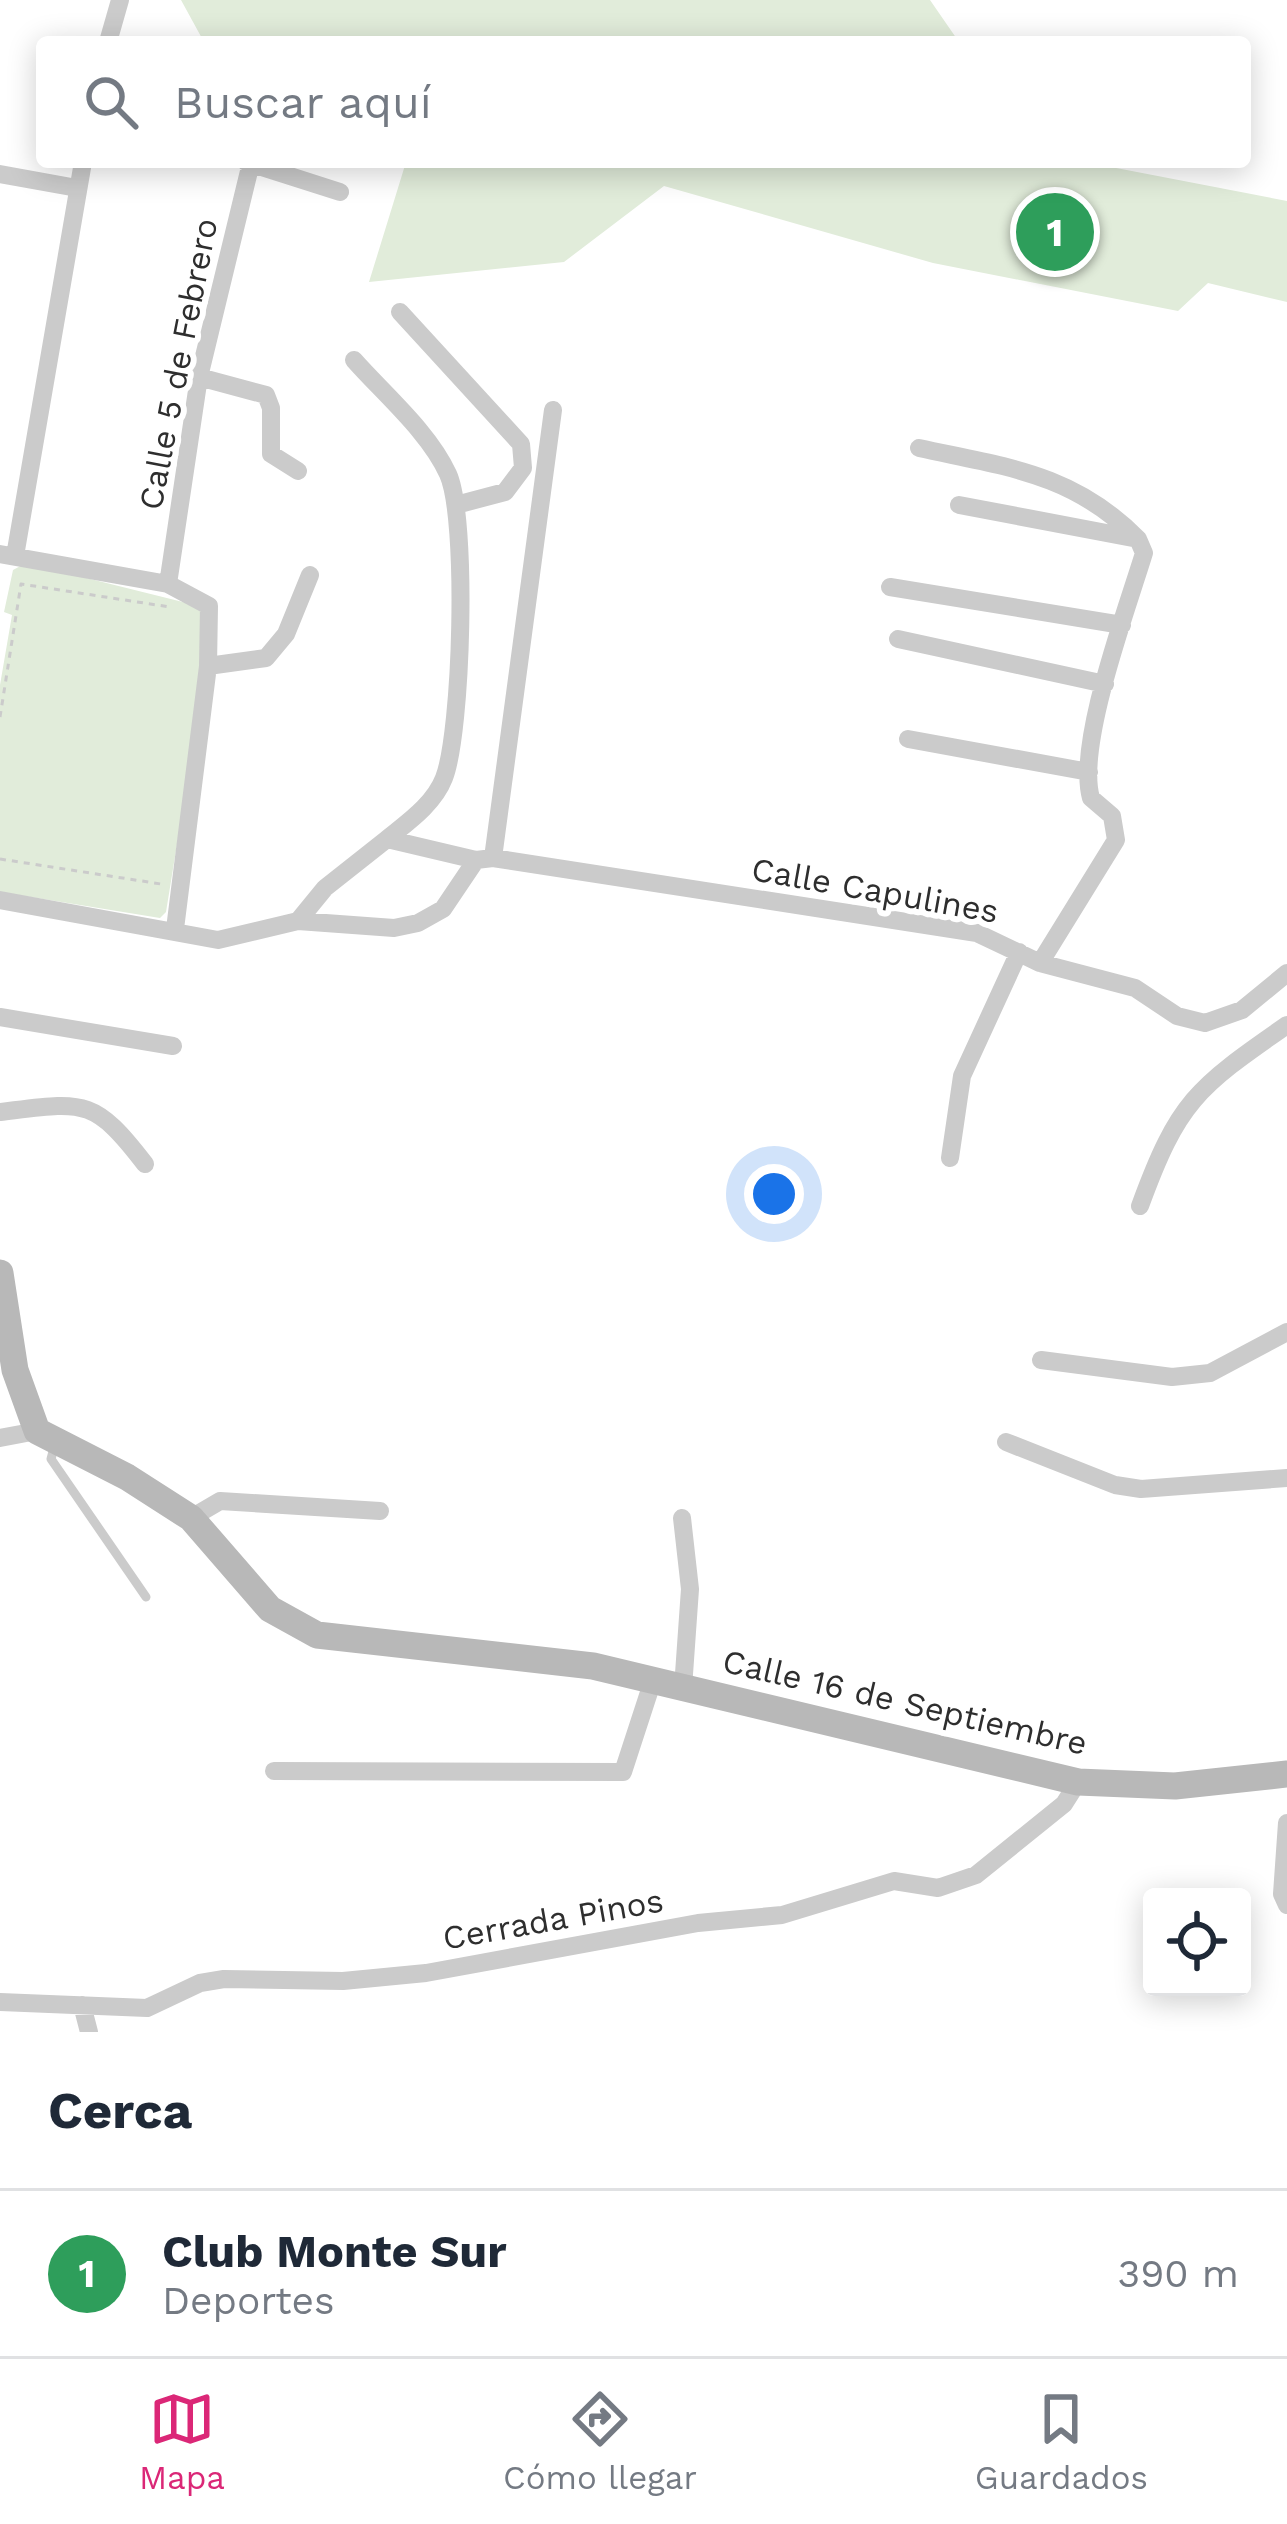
<!DOCTYPE html>
<html lang="es">
<head>
<meta charset="utf-8">
<style>
	body { margin:0; font-family:"Work Sans",sans-serif; background:#f6f6f7; color:#1f2937 }
	.controls { position:absolute; right:36px; bottom:36px; display:grid; overflow:hidden; border-radius:12px; box-shadow:0 6px 30px #0003 }
	.controls button { width:108px; height:108px; display:grid; place-items:center; padding:0; border:0; border-bottom:3px solid #e0e1e3; background:#fff; color:#1f2937; font:60px sans-serif }
	.you { position:absolute; left:774px; top:1194px; width:42px; height:42px; margin:-30px; border:9px solid #fff; border-radius:50%; background:#1a73e8; box-shadow:0 0 0 18px #1a73e833 }
	.badge { display:grid; place-items:center; width:78px; height:78px; border-radius:50%; background:#db2777; color:#fff; font-size:39px; font-weight:700 }
	.pin { position:absolute; translate:-50% -50%; border:6px solid #fff; box-shadow:0 3px 12px #0006 }
	.list { margin:0; padding:0; list-style:none }
	h2 { display:flex; justify-content:space-between; align-items:center; height:156px; margin:0; padding:0 48px; font-size:51px }
	h2 small { font-size:39px; font-weight:400; color:#747a83 }
	.list li { display:grid; grid-template-columns:78px 1fr auto; gap:36px; align-items:center; box-sizing:border-box; height:168px; padding:0 48px; border-top:3px solid #e0e1e3 }
	.list b { display:block; font-size:45px; white-space:nowrap }
	.list p { margin:0; font-size:39px; white-space:nowrap; color:#747a83 }
	.list em { font-size:39px; font-style:normal; color:#747a83 }
	.icon { flex:none; width:66px; height:66px; fill:none; stroke:currentColor; stroke-width:2; stroke-linecap:round; stroke-linejoin:round }
	.map { position:relative; flex:none; width:1287px; height:2032px; overflow:hidden }
	.search { position:absolute; background:#fff; box-shadow:0 6px 30px #0003; left:36px; right:36px; top:36px; height:132px; display:flex; align-items:center; gap:30px; box-sizing:border-box; padding:0 42px; border-radius:12px; color:#747a83; font-size:45px }
	.sheet { height:324px; background:#fff }
	nav { display:flex; justify-content:space-around; align-items:center; box-sizing:border-box; height:168px; border-top:3px solid #e0e1e3; background:#fff; font-size:33px; color:#747a83 }
	nav a { display:grid; justify-items:center; gap:6px }
	nav .on { color:#db2777 }
	.map>svg:first-child { display:block }
	.green { fill:#e1ecda }
	.lines { fill:none; stroke-linecap:round; stroke-linejoin:round }
	.path { stroke:#cbcbcb; stroke-width:3; stroke-dasharray:6 6; stroke-linecap:butt }
	.lane { stroke:#cbcbcb; stroke-width:9 }
	.street { stroke:#cbcbcb; stroke-width:18 }
	.secondary { stroke:#b8b8b8; stroke-width:27 }
	.labels { text-anchor:middle; dominant-baseline:central; stroke-width:12; stroke-linejoin:round; paint-order:stroke }
	.street-label { font-size:33px; fill:#2e2e2e; stroke:#fff }
</style>
</head>
<body>
<div class="map">
<svg width="1287" height="2032" viewBox="0 0 1287 2032">
	<rect width="100%" height="100%" fill="#fff"/>
	<path class="green" d="M181 0H930L959 42H204Z
		M406 162H1085L1287 201V302L1208 283 1178 311 933 263 664 186 564 262 369 282Z
		M26 563 207 608 214 616 166 912 160 918 0 892V685L12 615 4 612 13 570Z"/>
	<g class="lines">
		<path class="path" d="M0 717 21 584 170 607
			M0 859 161 884"/>
		<path class="lane" d="M55 1444 51 1459 146 1597"/>
		<path class="street" d="M108 42 120 0
			M246 162 340 192
			M0 174 77 188
			M400 312 521 444 523 468 505 492 456 505
			M354 360C384 394 429 432 448 474 468 518 462 732 444 778 434 804 408 822 387 839
			M199 377 266 395 271 408V454L298 471
			M919 448C1006 467 1073 473 1138 539
			M959 505 1138 539 1144 553C1127 609 1076 745 1091 798L1112 816 1116 840 1040 963
			M0 554 168 584 209 606 208 666 175 929
			M15 556 83 162
			M168 584 199 377 251 163
			M890 587 1122 625
			M898 639 1105 684
			M208 666 266 658 286 634 310 575
			M908 739 1089 772
			M493 858 553 410
			M0 900 218 940 298 921 394 928 418 923 443 909 476 860 493 858 977 933 1040 963 1135 988 1177 1016 1205 1023 1242 1010 1287 973
			M298 921 325 888 387 839 476 860
			M0 1017 173 1046
			M0 1112C83 1102 93 1096 145 1164
			M950 1158 962 1076 1019 952
			M1140 1206C1178 1102 1196 1088 1287 1025
			M1041 1360 1172 1377 1210 1373 1287 1332
			M0 1438 37 1431
			M1006 1442 1115 1485 1141 1489 1287 1478
			M191 1518 220 1501 380 1511
			M682 1518 690 1589 683 1688
			M274 1771 623 1772 653 1680
			M1287 1823 1282 1894 1287 1905
			M0 2002 147 2008 200 1983 224 1979 343 1981 426 1973 698 1923 782 1915 894 1881 938 1888 976 1875 1064 1804 1078 1782
			M82 2005 89 2032"/>
		<path class="secondary" d="M0 1273 15 1370 37 1431 127 1477 191 1518 270 1609 317 1635 593 1666 1078 1782 1175 1786 1287 1774"/>
	</g>
	<g class="labels">
		<g class="street-label">
			<text transform="translate(178 364) rotate(-79)">Calle 5 de Febrero</text>
			<text transform="translate(875 890) rotate(10)">Calle Capulines</text>
			<text transform="translate(905 1702) rotate(13)">Calle 16 de Septiembre</text>
			<text transform="translate(553 1919) rotate(-10)">Cerrada Pinos</text>
		</g>
	</g>
</svg>
<div class="controls">
<button><svg class="icon" aria-label="locate" viewBox="0 0 24 24"><circle cx="12" cy="12" r="6"/><path d="M12 2v4M12 18v4M2 12h4M18 12h4"/></svg></button>
</div>
<div class="you"></div>
<div class="pin badge" style="left:1055px;top:232px;background:#2e9e5b">1</div>
<div class="search"><svg class="icon" aria-label="search" viewBox="0 0 24 24"><circle cx="10" cy="10" r="6"/><path d="M15 15l6 6"/></svg>Buscar aquí</div>
</div>
<section class="sheet">
<h2>Cerca<small></small></h2>
<ul class="list">
<li><span class="badge" style="background:#2e9e5b">1</span><div><b>Club Monte Sur</b><p>Deportes</p></div><em>390 m</em></li>
</ul>
</section>
<nav>
<a class="on"><svg class="icon" aria-label="map" viewBox="0 0 24 24"><path d="M3 6l6-2 6 2 6-2v14l-6 2-6-2-6 2zM9 4v14M15 6v14"/></svg>Mapa</a>
<a><svg class="icon" aria-label="directions" viewBox="0 0 24 24"><path d="M12 3l9 9-9 9-9-9zM9 14v-3h6M13 9l2 2-2 2"/></svg>Cómo llegar</a>
<a><svg class="icon" aria-label="saved" viewBox="0 0 24 24"><path d="M7 4h10v16l-5-4-5 4z"/></svg>Guardados</a>
</nav>
</body>
</html>
